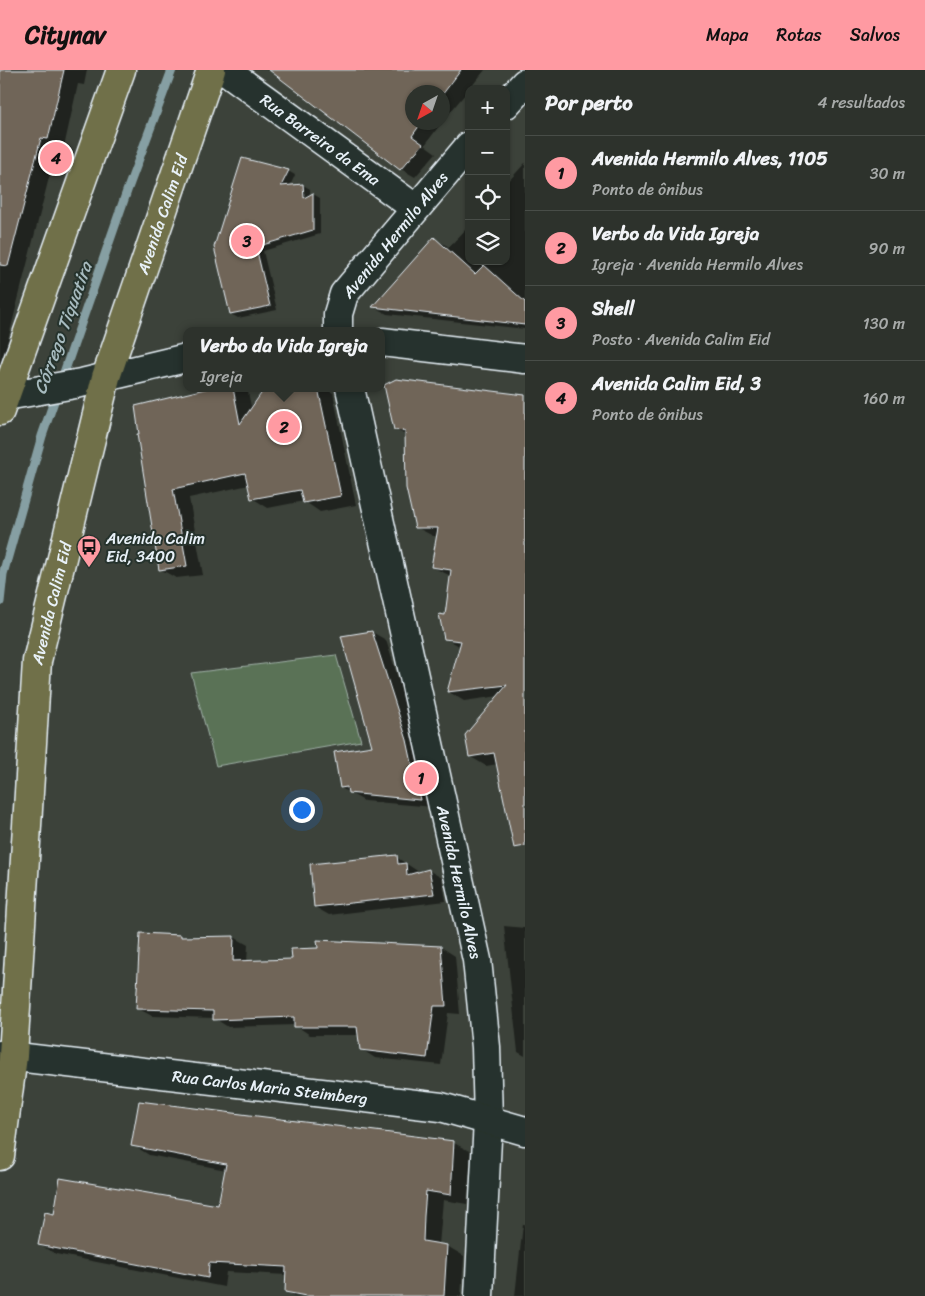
<!DOCTYPE html>
<html lang="pt">
<head>
<meta charset="utf-8">
<style>
	body { margin:0; font-family:Sriracha,sans-serif; background:#393e38; color:#f1f3f6 }
	.controls { position:absolute; right:15px; top:15px; display:grid; overflow:hidden; border-radius:10px; box-shadow:0 1px 4px #0004 }
	.controls button { width:45px; height:45px; display:grid; place-items:center; padding:0; border:0; border-bottom:1px solid #484d48; background:#2d322c; color:#f1f3f6; font:25px sans-serif }
	.compass { position:absolute; left:405px; top:15px; width:45px; height:45px; border-radius:50%; background:#2d322c; box-shadow:0 1px 4px #0004; rotate:220deg }
	.you { position:absolute; left:301px; top:739px; width:18px; height:18px; margin:-12px; border:4px solid #fff; border-radius:50%; background:#1a73e8; box-shadow:0 0 0 8px #1a73e833 }
	.badge { display:grid; place-items:center; width:32px; height:32px; border-radius:50%; background:#ff9aa2; color:#111; font-size:16px; font-weight:700 }
	.pin { position:absolute; translate:-50% -50%; border:2px solid #fff; box-shadow:0 1px 5px #0006 }
	.popup { position:absolute; left:183px; top:257px; width:202px; height:65px; box-sizing:border-box; display:grid; place-content:center; border-radius:10px; background:#2d322c; filter:drop-shadow(0 1px 4px #0005); font-size:16px; white-space:nowrap; color:#a7aaa9 }
	.popup b { font-size:19px; color:#f1f3f6 }
	.popup::after { content:''; position:absolute; left:50%; top:100%; margin-left:-10px; border:10px solid transparent; border-top-color:#2d322c }
	.list { margin:0; padding:0; list-style:none }
	h2 { display:flex; justify-content:space-between; align-items:center; height:65px; margin:0; padding:0 20px; font-size:21px }
	h2 small { font-size:16px; font-weight:400; color:#a7aaa9 }
	.list li { display:grid; grid-template-columns:32px 1fr auto; gap:15px; align-items:center; box-sizing:border-box; height:75px; padding:0 20px; border-top:1px solid #484d48 }
	.list b { display:block; font-size:19px; white-space:nowrap }
	.list p { margin:0; font-size:16px; white-space:nowrap; color:#a7aaa9 }
	.list em { font-size:16px; font-style:normal; color:#a7aaa9 }
	.icon { flex:none; width:28px; height:28px; fill:none; stroke:currentColor; stroke-width:2; stroke-linecap:round; stroke-linejoin:round }
	.map { position:relative; flex:none; width:525px; height:1226px; overflow:hidden }
	header { display:flex; align-items:center; gap:30px; box-sizing:border-box; height:70px; padding:0 25px; background:#ff9aa2; color:#111 }
	header strong { font-size:24px }
	nav { display:flex; gap:28px; margin-inline-start:auto; font-size:18px }
	main { display:flex }
	aside { flex:1; background:#2d322c }
	.map>svg:first-child { display:block }
	.green { fill:#5a7257; stroke:#a1b2a8 }
	.shadow { fill:#0007 }
	.lines { fill:none; stroke-linecap:round; stroke-linejoin:round }
	.stream { stroke:#869fa3; stroke-width:9 }
	.building { fill:#706559; stroke:#e8f1f8 }
	.minor-casing { stroke:#e8f1f8; stroke-width:31 }
	.primary-casing { stroke:#e8f1f8; stroke-width:31 }
	.minor { stroke:#26332d; stroke-width:28 }
	.primary { stroke:#70704a; stroke-width:28 }
	.labels { text-anchor:middle; dominant-baseline:central; stroke-width:4; stroke-linejoin:round; paint-order:stroke }
	.street-label { font-size:16px; fill:#e8f1f8; stroke:#26332d }
	.poi-label { font-size:16px; fill:#e8f1f8; stroke:#26332d; text-anchor:start }
	.water-label { font-size:18px; font-style:italic; fill:#a7bbbf; stroke:#26332d }
</style>
</head>
<body>
<header>
<strong>Citynav</strong>
<nav><a>Mapa</a><a>Rotas</a><a>Salvos</a></nav>
</header>
<main>
<div class="map">
<svg width="525" height="1226" viewBox="0 0 525 1226">
	<rect width="100%" height="100%" fill="#3c423a"/>
	<filter id="ink" filterUnits="userSpaceOnUse"><feTurbulence type="fractalNoise" baseFrequency=".02" numOctaves="2"/><feDisplacementMap in="SourceGraphic" scale="10" xChannelSelector="R" yChannelSelector="G"/><feConvolveMatrix kernelMatrix="1 2 1 2 8 2 1 2 1" color-interpolation-filters="sRGB"/></filter>
	<g filter="url(#ink)">
		<path class="green" d="M336 585 361 671 216 696 191 603Z"/>
		<path class="shadow" d="M0 0H87L84 15 78 14 64 77 57 76 0 301Z
			M269 0H485L442 52V22H412V52H442L425 75 436 83 415 107 401 99Z
			M525 93V259L387 244 374 237 435 169 449 177 469 156V191H506V114Z
			M288 101 295 105 290 116 303 115 310 119V126L313 124 320 128V164L263 181 277 240 238 248 231 244 216 177Z
			M208 318H242L248 322 251 336 267 318H324L333 323 356 435 320 442 304 431 268 438 252 428 249 415 189 428 203 505 176 508 160 499 138 365Z
			M525 326V772L498 694 486 696 471 687 499 626 464 631 449 622 461 577 445 568 451 506 432 497 438 466H433L416 457 407 366 395 359Z
			M372 562 386 570 421 681 434 737 364 731 341 718 373 677Z
			M396 787 419 802 428 800 442 808 446 831 329 845 315 837Z
			M504 856 525 858V986L518 982Z
			M181 866 185 868 234 867 248 875 247 892 441 877 455 886 460 944 448 943 441 995 375 988 361 979 359 965H310L295 955 228 957 214 948 152 946 137 938Z
			M454 1073 471 1082 467 1134 443 1130 439 1175 447 1176 464 1186 461 1226H294L286 1221 287 1205 226 1202 224 1217 56 1184 39 1175 55 1145 219 1136 226 1100 149 1085 133 1075Z
			M523 1154H525V1226H515Z"/>
		<g class="lines">
			<path class="stream" d="M0 532 3 504 42 366 127 121 172 0"/>
		</g>
		<path class="building" d="M0 0H64L48 69 41 68 8 196 0 195Z
			M269 0H461L442 25V22H412V52H422L412 66 423 74 400 100Z
			M242 88 289 100 281 116 303 114 304 128 313 123V160L256 177 270 236 230 244 214 177Z
			M434 167 475 204 484 195 525 232V255L372 237Z
			M396 309 525 325V776L514 778 494 683 469 687 465 665 507 615 447 622 461 571 444 569 439 544 445 545 451 500 431 497 438 458H415L406 418 405 361 394 360 384 315Z
			M209 318H233L240 354 265 318H318L341 426 303 433 300 420 251 429 245 403 173 419 187 496 159 500 137 364H139L135 336Z
			M372 561 407 670 420 730 348 723 347 717 340 718 334 682 372 676 341 566Z
			M397 785 398 794 406 793 407 805 429 799 434 824 314 837 310 794Z
			M140 863 181 865V867L234 866 233 891 292 889 291 879 318 878 317 870 441 876 446 936H434L427 988 360 980 357 957H294V947L213 950V941L136 939Z
			M139 1031 454 1071 451 1125 426 1121 424 1146 423 1171 447 1175 444 1226H306L285 1222 286 1197 209 1193 208 1208 38 1175 45 1142 54 1144 60 1108 218 1135 226 1094 131 1076Z"/>
		<g class="lines">
			<defs>
				<g id="minor">
					<path id="s1" d="M225 0 415 138"/>
					<path d="M506 34 525 13"/>
					<path d="M338 261V244L344 224 469 76"/>
					<path d="M382 272 525 289"/>
					<path id="s2" d="M350 318 477 890 486 977 488 1050 479 1226"/>
					<path d="M0 327 81 313 186 288"/>
					<path id="s3" d="M0 985 441 1037 525 1061"/>
				</g>
				<g id="primary">
					<path d="M0 341 121 0"/>
					<path id="s4" d="M0 1086 13 986 37 591 106 307 211 0"/>
				</g>
			</defs>
			<use href="#minor" class="minor-casing"/>
			<use href="#primary" class="primary-casing"/>
			<use href="#minor" class="minor"/>
			<use href="#primary" class="primary"/>
		</g>
	</g>
	<defs>
		<symbol id="bus-pin" viewBox="-11 -11 22 30"><path d="M0 17L-7.5 6A9.5 9.5 0 1 1 7.5 6Z" fill="#ff9aa2" stroke="#26332d"/><path d="M-5-6H5V4H4V6H2V4H-2V6H-4V4H-5ZM-3.5-4V0h7V-4ZM-3.5 1.2v1.5H-2V1.2ZM2 1.2v1.5H3.5V1.2Z" fill="#111"/></symbol>
	</defs>
	<g fill-rule="evenodd">
		<use href="#bus-pin" x="75" y="463" width="28" height="38"/>
	</g>
	<g class="labels">
		<g class="street-label">
			<text stroke="none"><textPath href="#s1" startOffset="118">Rua Barreiro da Ema</textPath></text>
			<text stroke="none"><textPath href="#s4" startOffset="961">Avenida Calim Eid</textPath></text>
			<text transform="translate(395 165) rotate(-51)">Avenida Hermilo Alves</text>
			<text stroke="none"><textPath href="#s4" startOffset="556">Avenida Calim Eid</textPath></text>
			<text stroke="none"><textPath href="#s2" startOffset="506">Avenida Hermilo Alves</textPath></text>
			<text stroke="none"><textPath href="#s3" startOffset="272">Rua Carlos Maria Steimberg</textPath></text>
		</g>
		<g class="poi-label">
			<text x="106" y="468">Avenida Calim<tspan x="106" dy="18">Eid, 3400</tspan></text>
		</g>
		<g class="water-label">
			<text transform="translate(63 258) rotate(-70)">Córrego Tiquatira</text>
		</g>
	</g>
</svg>
<div class="controls">
<button>+</button>
<button>−</button>
<button><svg class="icon" aria-label="locate" viewBox="0 0 24 24"><circle cx="12" cy="12" r="6"/><path d="M12 2v4M12 18v4M2 12h4M18 12h4"/></svg></button>
<button><svg class="icon" aria-label="layers" viewBox="0 0 24 24"><path d="M12 4l9 5-9 5-9-5zM3 14l9 5 9-5"/></svg></button>
</div>
<svg class="compass" viewBox="-18 -18 36 36"><path d="M0-13l5 13h-10z" fill="#e53935"/><path d="M0 13l5-13h-10z" fill="#a7aaa9"/></svg>
<div class="you"></div>
<div class="pin badge" style="left:421px;top:708px">1</div>
<div class="pin badge" style="left:284px;top:357px">2</div>
<div class="popup"><b>Verbo da Vida Igreja</b>Igreja</div>
<div class="pin badge" style="left:247px;top:171px">3</div>
<div class="pin badge" style="left:56px;top:88px">4</div>
</div>
<aside>
<h2>Por perto<small>4 resultados</small></h2>
<ul class="list">
<li><span class="badge">1</span><div><b>Avenida Hermilo Alves, 1105</b><p>Ponto de ônibus</p></div><em>30 m</em></li>
<li><span class="badge">2</span><div><b>Verbo da Vida Igreja</b><p>Igreja · Avenida Hermilo Alves</p></div><em>90 m</em></li>
<li><span class="badge">3</span><div><b>Shell</b><p>Posto · Avenida Calim Eid</p></div><em>130 m</em></li>
<li><span class="badge">4</span><div><b>Avenida Calim Eid, 3</b><p>Ponto de ônibus</p></div><em>160 m</em></li>
</ul>
</aside>
</main>
</body>
</html>
